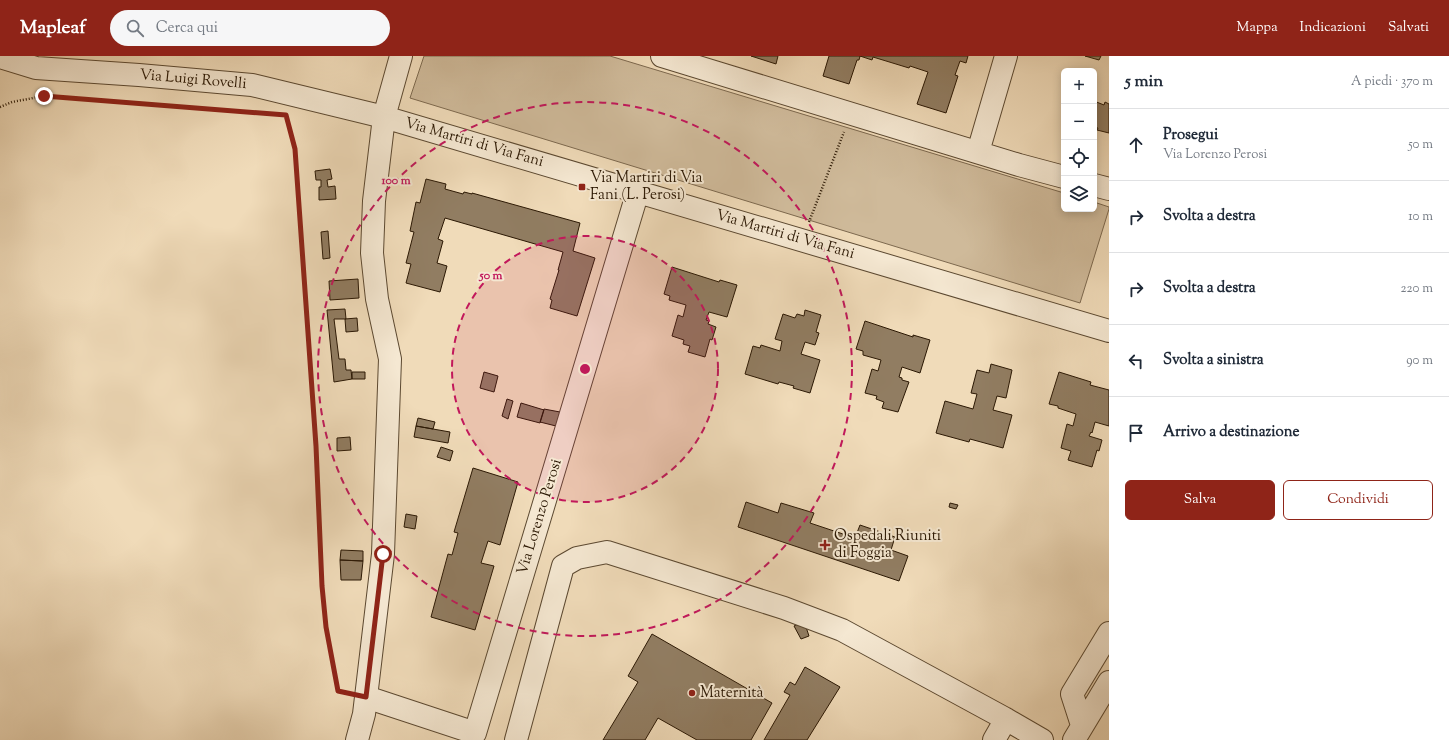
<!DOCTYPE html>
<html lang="it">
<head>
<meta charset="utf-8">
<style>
	body { margin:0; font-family:"Sorts Mill Goudy",serif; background:#f6f6f7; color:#1f2937 }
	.controls { position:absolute; right:12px; top:12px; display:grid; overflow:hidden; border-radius:6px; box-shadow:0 2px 10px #0003 }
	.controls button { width:36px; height:36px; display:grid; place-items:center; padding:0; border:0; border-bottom:1px solid #e0e1e3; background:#fff; color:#1f2937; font:20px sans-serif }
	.stop { position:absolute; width:12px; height:12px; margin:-9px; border:3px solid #8f2418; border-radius:50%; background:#fff }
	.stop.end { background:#8f2418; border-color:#fff; box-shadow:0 1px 4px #0008 }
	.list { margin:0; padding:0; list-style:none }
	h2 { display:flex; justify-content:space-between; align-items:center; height:52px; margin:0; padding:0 16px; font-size:17px }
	h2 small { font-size:13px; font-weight:400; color:#747a83 }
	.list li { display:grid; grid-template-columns:26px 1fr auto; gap:12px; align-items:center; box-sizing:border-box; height:72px; padding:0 16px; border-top:1px solid #e0e1e3 }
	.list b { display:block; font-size:15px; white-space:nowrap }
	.list p { margin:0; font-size:13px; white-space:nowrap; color:#747a83 }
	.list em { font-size:13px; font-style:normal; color:#747a83 }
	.actions { display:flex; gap:8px; padding:12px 16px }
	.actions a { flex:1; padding:9px 0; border:1px solid #8f2418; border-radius:6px; text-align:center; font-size:14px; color:#8f2418 }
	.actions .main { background:#8f2418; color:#fff }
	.icon { flex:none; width:22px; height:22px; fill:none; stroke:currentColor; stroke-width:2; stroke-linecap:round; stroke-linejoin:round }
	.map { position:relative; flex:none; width:1109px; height:684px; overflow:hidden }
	header { display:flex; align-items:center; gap:24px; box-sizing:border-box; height:56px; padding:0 20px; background:#8f2418; color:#fff }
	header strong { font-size:19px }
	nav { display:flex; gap:22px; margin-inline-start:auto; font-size:14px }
	.search { width:280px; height:36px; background:#f6f6f7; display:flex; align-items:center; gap:10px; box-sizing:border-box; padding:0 14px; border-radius:22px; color:#747a83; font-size:15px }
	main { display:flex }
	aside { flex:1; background:#fff }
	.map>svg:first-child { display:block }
	.green { fill:#cfba9a; stroke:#7d694f }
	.building { fill:#917d62; stroke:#2b1804 }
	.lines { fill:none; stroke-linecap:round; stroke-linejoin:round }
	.minor-casing { stroke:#5c4931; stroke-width:24 }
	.path { stroke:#2b1804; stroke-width:2.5; stroke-dasharray:1 2; stroke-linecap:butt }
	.minor { stroke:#f5e8d2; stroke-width:22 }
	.route { stroke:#8f2418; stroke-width:5 }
	.ring { fill:none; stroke:#c2185b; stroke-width:2; stroke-dasharray:7 5 }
	.poi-dot { fill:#8f2418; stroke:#f5e8d2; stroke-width:1.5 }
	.labels { text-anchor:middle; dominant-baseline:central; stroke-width:4; stroke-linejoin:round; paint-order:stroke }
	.street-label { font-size:15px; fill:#2b1804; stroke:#f5e8d2 }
	.poi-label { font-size:15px; fill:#2b1804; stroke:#f5e8d2; text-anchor:start }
	.centre { fill:#c2185b; stroke:#f5e8d2; stroke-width:2 }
	.ring-label { font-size:12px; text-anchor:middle; font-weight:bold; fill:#c2185b; stroke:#f5e8d2; stroke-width:4; stroke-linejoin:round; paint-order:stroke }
</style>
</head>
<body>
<header>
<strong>Mapleaf</strong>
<div class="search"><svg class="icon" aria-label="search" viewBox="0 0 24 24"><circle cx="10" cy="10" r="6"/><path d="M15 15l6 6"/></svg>Cerca qui</div>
<nav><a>Mappa</a><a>Indicazioni</a><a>Salvati</a></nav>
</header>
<main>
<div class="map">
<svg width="1109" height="684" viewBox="0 0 1109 684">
	<rect width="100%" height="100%" fill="#f0dbb9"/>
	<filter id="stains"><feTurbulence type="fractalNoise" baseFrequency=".005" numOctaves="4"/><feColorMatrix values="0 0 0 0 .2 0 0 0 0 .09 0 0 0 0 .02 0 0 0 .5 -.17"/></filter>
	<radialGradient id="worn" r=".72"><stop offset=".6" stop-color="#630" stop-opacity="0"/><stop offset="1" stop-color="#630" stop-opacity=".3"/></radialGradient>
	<path class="green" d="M424 0H610L1064 137V153H1094V146L1109 151V153L1080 247 410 42Z"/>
	<path class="building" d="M751 0H778L776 8Z
		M829 0H968L966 7 960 5 955 19 958 20 946 57 917 48 928 16 910 10 909 12 873 1 872 4 860 0 859 4H857L849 28 823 20Z
		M1085 0H1101L1099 4Z
		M1094 45 1104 49 1105 46 1109 48V77L1097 74 1098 72 1094 71Z
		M330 113 332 123 327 124 328 131 335 130 336 143 319 144V131H321V124H316L315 115Z
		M426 123 446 128 445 133 463 138 464 136 472 138V137L580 167 573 195 595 202 577 260 550 252 552 244 550 243 559 214H558L563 196 445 162 438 183 443 185 437 207 447 210 440 236 406 227 411 208 406 207 414 176 410 175 416 146 420 147Z
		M328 175 330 202 323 203 321 176Z
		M672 211 719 226 720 224 737 229 727 261 709 256 706 264 709 265 708 268 716 271 712 284 710 283 705 301 688 296 690 290 683 288 684 284 672 280 678 259 683 261 686 249 669 244 670 240 664 238Z
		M358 223 359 242 330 244 329 225Z
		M345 253 346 263H334L339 303H345L346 314H351L352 323 334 326 327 254Z
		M805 254 821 259 816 276 819 277 815 289 805 286 801 298 820 304 810 337 793 332 794 330 779 326 778 328 745 318 753 290 760 292 761 289 780 295 782 285 775 283 783 258 795 262 797 258 804 260Z
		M357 262 358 275 346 276 345 263Z
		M865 265 913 281V279L930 284 920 317 902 311 899 321 902 322V324L909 326 898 356 882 352 884 346 876 343 877 340 865 337 872 313 878 315 881 304 863 299V295L856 293Z
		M991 308 1012 314 1006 342 997 340 993 354 1012 359 1003 392 970 383 969 386 936 377 945 345 973 353 977 338 971 337 977 314 989 317Z
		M352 316H365V323H352Z
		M484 316 498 320 494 336 480 332Z
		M1059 316 1091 326 1090 329 1109 334V370L1095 366 1092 377 1091 376 1089 380 1102 384 1099 395 1097 394 1092 411 1068 404 1071 395 1061 392 1067 368 1073 370 1076 358 1058 352V350L1049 348Z
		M507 343 513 345 508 363 502 360Z
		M521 347 544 354 540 367 517 361Z
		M544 353 560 356 556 370 540 366Z
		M418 362 435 366 433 373 416 370Z
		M416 370 450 376 448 387 414 381Z
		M350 381 351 394 337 395V382Z
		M441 391 453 395 450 405 437 401Z
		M473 412 518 426 500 489 488 485 481 507 494 510 475 574 431 561 448 498 452 499 458 477 454 476Z
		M746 446 778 457 781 447 814 457 810 467 855 482 860 469 895 481 891 494 908 500 899 525 738 471Z
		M950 447 958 449 956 453 949 451Z
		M406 458 417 460 415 473 404 471Z
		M341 494 363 495V505L340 504Z
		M340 504 363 505 361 524H341Z
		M802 566 806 571 809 580 801 583 794 570Z
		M652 578 772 647 751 684H697L658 662 645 684H603L638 626 628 620Z
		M805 611 840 631 807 684H764L790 639 784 636 790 626 795 629Z"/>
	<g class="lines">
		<defs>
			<path id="minor" d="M662 0 1019 109 1064 121
				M0 1 36 12 139 19 252 29 384 61 1109 275
				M978 96 1006 0
				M1094 129 1109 133
				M366 641 475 677 638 135
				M1082 669 1072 638 1109 577
				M357 684 364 658 383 498 390 303 377 243 372 197 374 145 384 61 401 0
				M516 684 563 510 577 502 607 496 784 552 842 574 1004 662 1042 684
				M994 684 1006 663
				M1074 684 1109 626"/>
		</defs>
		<use href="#minor" class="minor-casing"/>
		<path class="path" d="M0 51 12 46 44 40 286 59 295 93 316 390 322 530 326 571 338 635 347 637
			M809 166 844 76"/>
		<use href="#minor" class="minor"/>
	</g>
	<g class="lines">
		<path class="route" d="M44 40 286 59 295 93 316 390 322 530 326 571 338 635 366 641 383 498"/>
	</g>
	<circle cx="585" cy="313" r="133" fill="#c2185b" fill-opacity=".12"/>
	<g class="ring">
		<circle cx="585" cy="313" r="133"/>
		<circle cx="585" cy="313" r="267"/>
	</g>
	<g class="poi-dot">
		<rect x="578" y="127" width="8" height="8" rx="2"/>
		<path d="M823 483h4v4h4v4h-4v4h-4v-4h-4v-4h4z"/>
		<circle cx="692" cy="637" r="4"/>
	</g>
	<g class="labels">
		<g class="street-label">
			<text transform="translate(193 24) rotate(5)">Via Luigi Rovelli</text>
			<text transform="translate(474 87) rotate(16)">Via Martiri di Via Fani</text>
			<text transform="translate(785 179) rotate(16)">Via Martiri di Via Fani</text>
			<text transform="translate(540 461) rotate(-73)">Via Lorenzo Perosi</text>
		</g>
		<g class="poi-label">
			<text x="590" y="122">Via Martiri di Via<tspan x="590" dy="17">Fani (L. Perosi)</tspan></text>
			<text x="834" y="480">Ospedali Riuniti<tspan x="834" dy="17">di Foggia</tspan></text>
			<text x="700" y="637">Maternità</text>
		</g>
	</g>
	<circle cx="585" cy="313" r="6" class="centre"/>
	<g class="ring-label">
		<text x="396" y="128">100 m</text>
		<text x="491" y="223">50 m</text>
	</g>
	<rect width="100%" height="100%" filter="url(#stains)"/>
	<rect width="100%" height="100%" fill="url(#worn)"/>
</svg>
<div class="controls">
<button>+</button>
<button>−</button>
<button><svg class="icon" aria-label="locate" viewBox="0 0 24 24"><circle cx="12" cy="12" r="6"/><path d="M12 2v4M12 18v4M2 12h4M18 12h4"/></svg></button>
<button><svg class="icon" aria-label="layers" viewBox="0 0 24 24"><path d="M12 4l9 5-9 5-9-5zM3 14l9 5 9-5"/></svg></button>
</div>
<div class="stop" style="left:383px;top:498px"></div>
<div class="stop end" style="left:44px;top:40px"></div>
</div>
<aside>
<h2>5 min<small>A piedi · 370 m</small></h2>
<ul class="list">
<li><svg class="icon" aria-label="ahead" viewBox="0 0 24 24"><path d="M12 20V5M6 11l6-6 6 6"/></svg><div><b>Prosegui</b><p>Via Lorenzo Perosi</p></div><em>50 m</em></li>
<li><svg class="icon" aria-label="right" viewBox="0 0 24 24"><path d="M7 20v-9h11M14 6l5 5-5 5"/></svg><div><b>Svolta a destra</b></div><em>10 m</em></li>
<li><svg class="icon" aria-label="right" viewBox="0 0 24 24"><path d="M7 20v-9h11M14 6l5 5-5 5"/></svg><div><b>Svolta a destra</b></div><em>220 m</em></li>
<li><svg class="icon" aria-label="left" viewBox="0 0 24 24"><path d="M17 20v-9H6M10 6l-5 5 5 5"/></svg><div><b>Svolta a sinistra</b></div><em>90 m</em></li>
<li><svg class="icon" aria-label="arrive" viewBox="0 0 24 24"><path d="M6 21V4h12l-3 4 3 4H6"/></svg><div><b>Arrivo a destinazione</b></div></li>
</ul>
<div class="actions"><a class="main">Salva</a><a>Condividi</a></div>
</aside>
</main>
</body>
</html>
